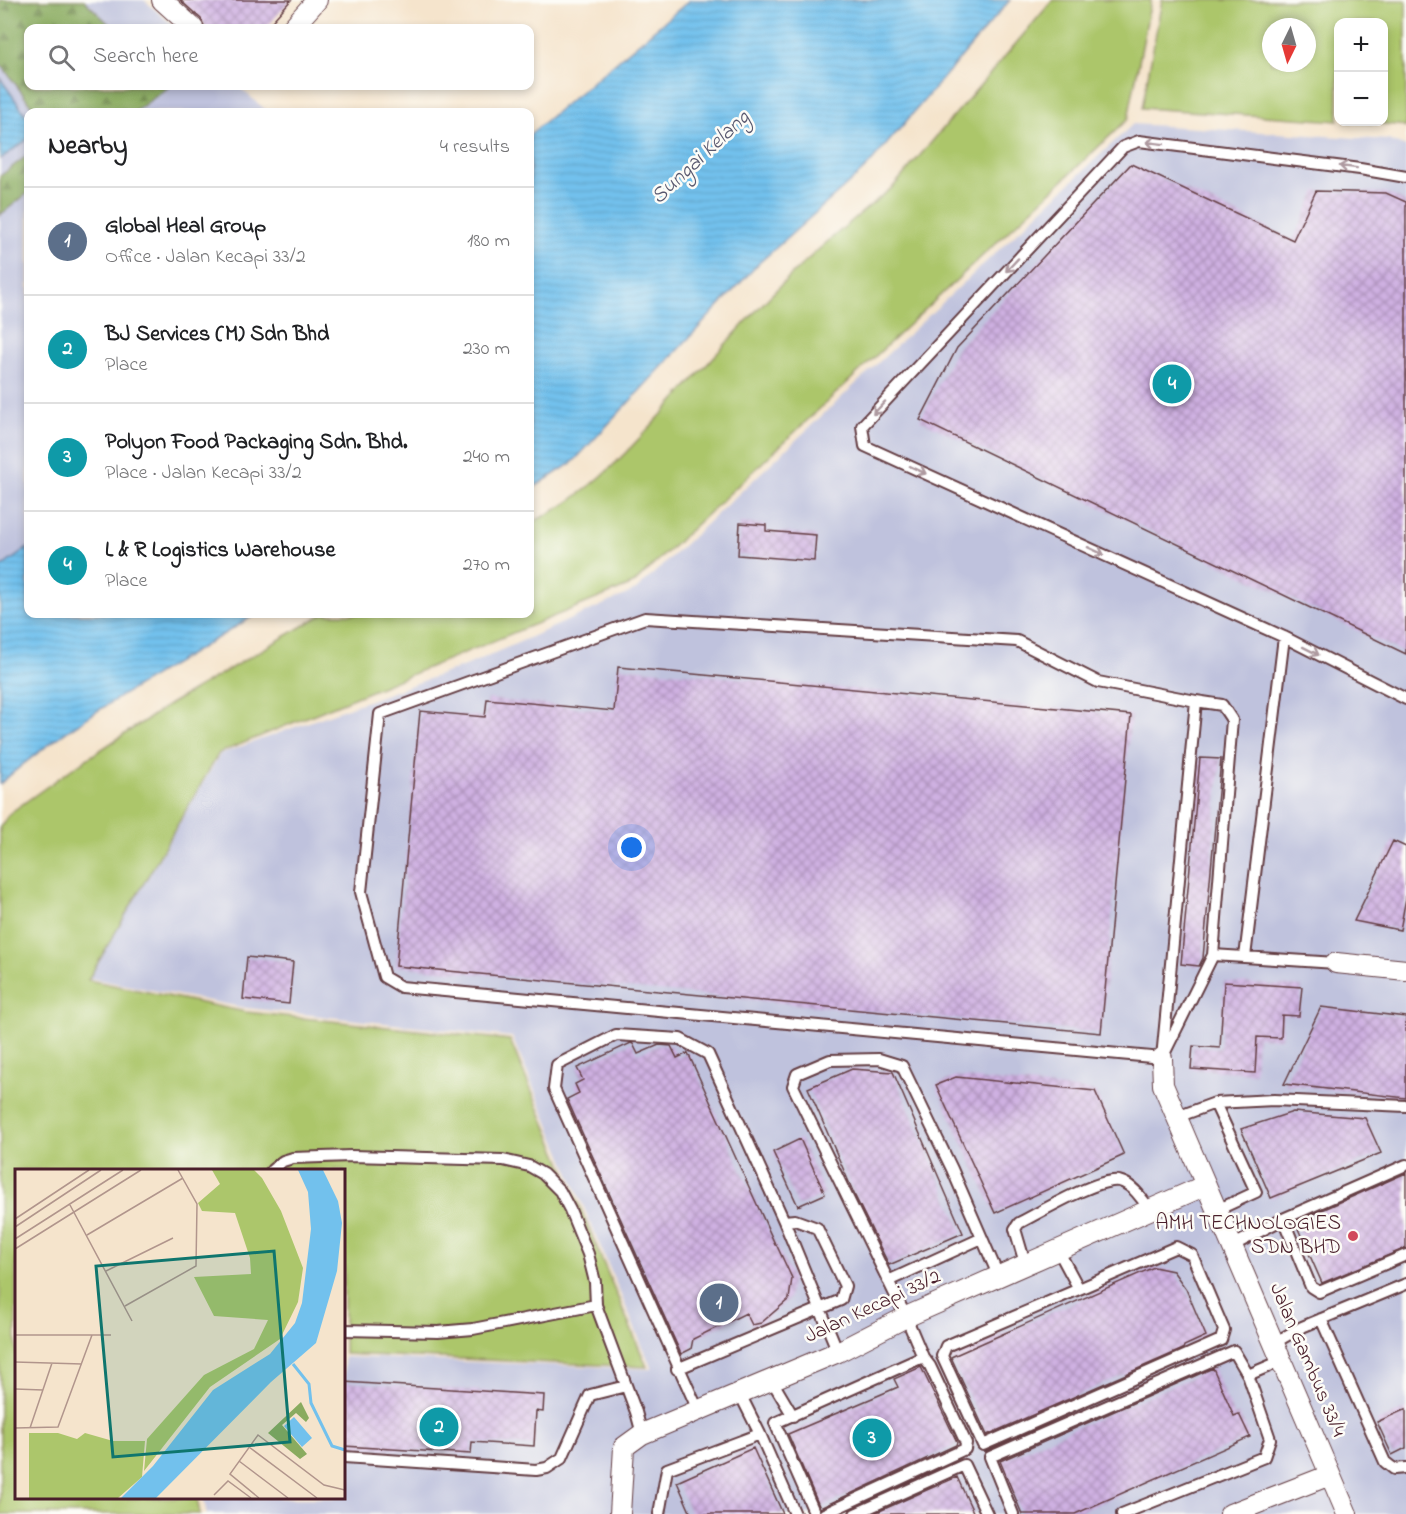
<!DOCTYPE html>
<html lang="en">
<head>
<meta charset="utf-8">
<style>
	body { margin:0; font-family:"Indie Flower",sans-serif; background:#f6f6f6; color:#202124 }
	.controls { position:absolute; right:18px; top:18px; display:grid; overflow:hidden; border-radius:12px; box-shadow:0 3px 9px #0003 }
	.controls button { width:54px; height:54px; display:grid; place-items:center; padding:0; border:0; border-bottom:2px solid #e0e0e0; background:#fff; color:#202124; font:30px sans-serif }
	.compass { position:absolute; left:1262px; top:18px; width:54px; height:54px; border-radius:50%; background:#fff; box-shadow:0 3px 9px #0003; rotate:185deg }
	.you { position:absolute; left:632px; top:848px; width:21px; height:21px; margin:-15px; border:4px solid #fff; border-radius:50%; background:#1a73e8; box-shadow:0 0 0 9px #1a73e833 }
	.badge { display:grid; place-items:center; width:39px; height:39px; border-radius:50%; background:#0b8043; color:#fff; font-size:20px; font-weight:700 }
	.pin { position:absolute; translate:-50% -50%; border:3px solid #fff; box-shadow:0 2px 6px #0006 }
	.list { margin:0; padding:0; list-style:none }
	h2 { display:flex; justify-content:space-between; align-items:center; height:78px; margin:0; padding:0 24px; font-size:26px }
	h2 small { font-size:20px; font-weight:400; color:#757577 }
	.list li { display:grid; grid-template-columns:39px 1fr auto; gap:18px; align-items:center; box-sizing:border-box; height:108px; padding:0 24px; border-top:2px solid #e0e0e0 }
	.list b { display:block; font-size:22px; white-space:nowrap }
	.list p { margin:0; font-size:20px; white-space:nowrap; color:#757577 }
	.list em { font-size:20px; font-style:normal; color:#757577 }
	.icon { flex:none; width:33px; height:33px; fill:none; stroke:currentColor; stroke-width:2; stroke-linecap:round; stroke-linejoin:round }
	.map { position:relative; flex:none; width:1406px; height:1514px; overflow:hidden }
	.search { position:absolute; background:#fff; box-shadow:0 3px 9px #0003; left:24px; top:24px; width:510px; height:66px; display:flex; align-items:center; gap:15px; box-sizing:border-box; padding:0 21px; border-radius:12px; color:#757577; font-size:22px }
	.panel { position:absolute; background:#fff; box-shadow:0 3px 9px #0003; left:24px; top:108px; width:510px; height:510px; border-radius:12px }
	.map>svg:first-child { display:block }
	.industrial { fill:#bfc2dd }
	.green { fill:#acc66b; stroke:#7b724b; stroke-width:1.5; fill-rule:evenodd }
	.forest { fill:url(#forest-firs); stroke:#6a6545; stroke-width:1.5 }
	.water { fill:url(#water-rules); stroke:#5e708c; stroke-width:1.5 }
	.building { fill:url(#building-cross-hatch) }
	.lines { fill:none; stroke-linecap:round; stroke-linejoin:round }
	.lane-casing { stroke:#643d43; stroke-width:14 }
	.street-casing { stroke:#643d43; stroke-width:22 }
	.lane { stroke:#fff; stroke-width:10 }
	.street { stroke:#fff; stroke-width:20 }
	.oneway { stroke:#ae9aa0 }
	.poi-dot { fill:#d1495b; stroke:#fdfcf7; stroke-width:2 }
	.labels { text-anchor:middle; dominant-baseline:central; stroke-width:5; stroke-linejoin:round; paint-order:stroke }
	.poi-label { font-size:21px; fill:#4a1f2b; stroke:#fdfcf7; text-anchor:end }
	.street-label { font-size:21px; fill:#4a1f2b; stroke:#fdfcf7 }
	.water-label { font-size:22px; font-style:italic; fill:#58586f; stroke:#fdfcf7 }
	.inset-river { fill:none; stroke:#72c1ed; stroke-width:3 }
	.inset-road { fill:none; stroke:#b1958c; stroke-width:1.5 }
	.view { fill:#0f766e; fill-opacity:0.15; stroke:#0f766e; stroke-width:3 }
	.inset-edge { fill:none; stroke:#4a1f2b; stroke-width:3 }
</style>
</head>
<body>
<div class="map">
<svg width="1406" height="1514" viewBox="0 0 1406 1514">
	<defs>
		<pattern id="forest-firs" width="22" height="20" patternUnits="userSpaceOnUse" patternTransform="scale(1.5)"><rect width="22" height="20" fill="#89ab5f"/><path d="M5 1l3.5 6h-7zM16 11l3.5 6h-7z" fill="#728b4f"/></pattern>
		<pattern id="water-rules" width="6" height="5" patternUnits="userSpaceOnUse" patternTransform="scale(1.5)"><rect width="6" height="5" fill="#72c1ed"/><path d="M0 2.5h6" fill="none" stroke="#64a5cb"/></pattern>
		<pattern id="building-cross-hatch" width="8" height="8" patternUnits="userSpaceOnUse" patternTransform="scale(1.5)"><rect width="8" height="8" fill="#cfb1e2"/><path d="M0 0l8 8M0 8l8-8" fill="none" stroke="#aa8fb7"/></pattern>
	</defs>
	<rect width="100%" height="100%" fill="#fdfcf7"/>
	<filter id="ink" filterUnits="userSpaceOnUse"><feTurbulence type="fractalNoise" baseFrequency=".0167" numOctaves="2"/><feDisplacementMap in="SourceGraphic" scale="12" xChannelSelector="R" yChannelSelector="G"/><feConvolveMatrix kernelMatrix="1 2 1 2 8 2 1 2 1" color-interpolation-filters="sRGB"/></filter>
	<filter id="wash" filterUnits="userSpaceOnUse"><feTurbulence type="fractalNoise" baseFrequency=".008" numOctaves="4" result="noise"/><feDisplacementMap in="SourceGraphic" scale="24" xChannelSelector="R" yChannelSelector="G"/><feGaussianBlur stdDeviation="1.35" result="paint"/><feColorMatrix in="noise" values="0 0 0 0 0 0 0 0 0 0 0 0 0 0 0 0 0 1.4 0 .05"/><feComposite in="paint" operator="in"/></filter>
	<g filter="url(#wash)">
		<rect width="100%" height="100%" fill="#f5e4cc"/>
		<path class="industrial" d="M0 0H144L176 28H28V86H238L268 112H28V548L0 568Z
			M1133 124 1388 140 1406 147V1514H207L203 1498H344V1357L652 1369 512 1037 246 1008 89 978 220 754 470 664 636 590Z"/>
		<path class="green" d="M1053 0H1151L1128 119 633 584 219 753 88 980 246 1012 510 1040 647 1367 344 1354V1170H16V1498H197L200 1514H0V827L10 813 73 768 170 704 323 614H530V523C585 499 622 458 662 414 700 373 737 330 776 290 812 253 853 219 893 187Z
			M1162 0H1406V128L1398 125 1345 122H1384V22H1338V121L1142 108ZM1271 27H1307V63H1271Z"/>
		<path class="forest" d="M0 0H84L113 28H28V86H170L134 112H36L0 63Z
			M28 155V193L0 215V176Z"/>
		<path class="water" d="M690 0H1010L867 167 759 263 573 462 530 490V134Z
			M0 78 28 118V139L0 159Z
			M28 548V614H256C170 669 77 715 0 784V568Z"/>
		<g id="blocks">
			<path class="building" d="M180 0H291L266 28H205L201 19Z
				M1131 164 1293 240 1316 191 1386 193 1406 202V654L920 420 957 348Z
				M740 523 766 525V531L816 535 814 561 738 555Z
				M618 667 1131 715 1101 1033 396 966 420 711 485 717 487 699 614 711Z
				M1200 758 1221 759 1203 958 1199 966 1181 964Z
				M1393 841 1406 847V898L1400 930 1354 921Z
				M247 957 293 962 289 1004 243 999Z
				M1224 982 1302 987 1299 1016 1282 1015 1281 1038 1257 1037 1255 1073 1191 1069 1193 1046 1220 1048Z
				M1321 1007 1406 1017V1098L1284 1084Z
				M631 1043 633 1044 638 1054 659 1045 671 1046 677 1058 688 1053 775 1244H776L792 1278 789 1299 761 1323 752 1325 746 1313 693 1339 691 1349 681 1354 567 1099 579 1093 575 1084 583 1080 577 1068Z
				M852 1069 893 1072 963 1233 889 1265 855 1196 808 1088Z
				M956 1077 1095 1091 1124 1155 995 1213 936 1085Z
				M1293 1112 1365 1118 1381 1153 1271 1198 1241 1129Z
				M800 1139 825 1194 798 1206 773 1152Z
				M1406 1173V1248L1322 1283 1295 1222Z
				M1154 1267 1173 1271 1186 1289 1206 1336 1184 1346 1183 1349 987 1435 951 1357Z
				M921 1367 957 1442 956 1445 820 1508 788 1434 898 1387 894 1379Z
				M1213 1368 1234 1416 1239 1414 1250 1437 1075 1514H1022L1000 1461Z
				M344 1382 544 1395 543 1412 536 1411 534 1446 472 1442 471 1454 344 1446Z
				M1406 1409V1448L1392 1455 1377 1422Z
				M753 1448 783 1514H691L677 1482Z
				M957 1477 974 1514H873L929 1489Z"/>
		</g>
	</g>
	<g filter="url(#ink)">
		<use href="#blocks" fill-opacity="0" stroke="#643d43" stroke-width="1.5"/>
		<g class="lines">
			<defs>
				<path id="lane" d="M1406 177 1360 169 1139 141 1123 147 862 426 865 446 1284 637 1406 699
					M645 618 1017 641 1098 682 1196 701 1162 1058 401 987 384 977 361 892 380 714Z
					M1213 955 1336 963
					M1245 957 1284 637
					M1165 1052 1213 955 1232 720 1222 705 1196 701
					M1215 1103 1256 1192 1217 1210
					M1177 1117 1215 1103 1274 1100 1406 1106
					M272 1170 283 1161 293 1158 351 1156 503 1160 529 1166 543 1174 560 1191 570 1210 588 1254 595 1282 596 1305 636 1412 642 1434
					M1283 1219 1311 1287 1319 1292 1406 1255
					M1232 1246 1283 1219 1406 1165
					M1058 1250 1079 1289 1176 1247 1192 1255 1224 1330 1221 1340 983 1445 942 1356 946 1346 1079 1289
					M1025 1263 1015 1229 1019 1223C1039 1213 1099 1177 1119 1181 1132 1184 1143 1199 1149 1210
					M888 1281 982 1238
					M1321 1319 1385 1462 1394 1469 1406 1468
					M344 1330 438 1332 473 1329 596 1305
					M1274 1343 1302 1327 1406 1284
					M923 1357 906 1317 793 1086 797 1074 830 1060 879 1059 902 1066 952 1169 998 1275
					M677 1369 841 1300 845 1286 817 1228 795 1220 784 1221
					M1248 1375 1281 1361
					M771 1379 793 1416
					M739 1392 760 1434
					M698 1410 554 1089 557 1065 616 1035 680 1039 708 1054 784 1221 838 1352
					M344 1457 536 1470 547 1468 562 1458 590 1395 626 1386
					M659 1514 667 1469 760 1434 795 1514
					M815 1514 775 1423 923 1357 930 1366 966 1443 965 1449 824 1514
					M855 1514 964 1465 987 1514
					M1013 1514 990 1457 1234 1351 1248 1375 1270 1439 1264 1457 1122 1514"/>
				<path id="street" d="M162 0 193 28
					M292 28 317 0
					M1336 963 1406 970
					M1162 1058 1163 1085 1347 1514
					M620 1514 624 1447 642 1434 838 1352 906 1317 1206 1185
					M1230 1514 1330 1475"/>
			</defs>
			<use href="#lane" class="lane-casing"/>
			<use href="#street" class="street-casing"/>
			<use href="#lane" class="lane"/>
			<use href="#street" class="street"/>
		</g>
		<defs><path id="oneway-shaft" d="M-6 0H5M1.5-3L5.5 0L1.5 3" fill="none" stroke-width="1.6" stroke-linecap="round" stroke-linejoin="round" transform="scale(1.5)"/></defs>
		<g class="oneway">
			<use href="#oneway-shaft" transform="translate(1155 143) rotate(-173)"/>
			<use href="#oneway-shaft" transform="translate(1348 167) rotate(-173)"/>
			<use href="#oneway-shaft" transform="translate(1012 265) rotate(133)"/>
			<use href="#oneway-shaft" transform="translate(879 408) rotate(133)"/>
			<use href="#oneway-shaft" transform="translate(918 470) rotate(25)"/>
			<use href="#oneway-shaft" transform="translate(1096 551) rotate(25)"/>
			<use href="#oneway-shaft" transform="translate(1311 651) rotate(27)"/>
		</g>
	</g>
	<circle class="poi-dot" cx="1353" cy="1236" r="6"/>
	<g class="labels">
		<g class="poi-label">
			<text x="1341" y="1224">AMH TECHNOLOGIES<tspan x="1341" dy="24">SDN BHD</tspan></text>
		</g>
		<g class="street-label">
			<text transform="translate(873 1307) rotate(-25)">Jalan Kecapi 33/2</text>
			<text transform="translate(1307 1360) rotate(67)">Jalan Gambus 33/4</text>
		</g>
		<g class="water-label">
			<text transform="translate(701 158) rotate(-43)">Sungai Kelang</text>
		</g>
	</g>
	<g transform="translate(15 1169)">
		<rect width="330" height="330" fill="#f5e4cc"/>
		<path d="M197 1H239L247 9 266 42 288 99 283 133 265 170 195 218 129 302 132 270 189 206 239 180 253 151 199 147 179 108 236 105 235 89 220 44 187 42 183 34 205 15ZM14 264H43L62 270 70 264 98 272H130L127 308 103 329H14Z" fill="#acc66b"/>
		<path d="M286 233 294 249 291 253 281 244 267 256 292 285 285 290 253 264Z" fill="#89ab5f"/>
		<path d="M283 1H308L323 32 327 54 322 102 301 174 256 213 141 329H106L138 297 198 221 255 185 280 154 287 134 296 60 293 23ZM279 248 297 269 287 278 269 257Z" fill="#72c1ed"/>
		<path class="inset-river" d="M278 195 294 215 296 234 317 277 330 281"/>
		<path class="inset-road" d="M55 36 117 152M0 50 74 1M0 58 86 1M72 66 168 9M0 70 108 1M0 80 126 1M91 102 158 69M110 137 181 97 182 35 163 1M0 166H96M0 193 67 195M0 220 28 221M0 259 43 258 77 166M15 259 37 194M234 278 302 329M224 292 273 329M199 326 213 312 236 329M244 329 215 305 243 266 309 316 330 321"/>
		<path class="view" d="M259 82 275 273 98 288 81 97Z"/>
		<rect width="330" height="330" class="inset-edge"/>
	</g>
</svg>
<div class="controls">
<button>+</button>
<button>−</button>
</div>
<svg class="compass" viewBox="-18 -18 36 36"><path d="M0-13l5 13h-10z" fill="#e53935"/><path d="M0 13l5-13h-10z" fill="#757577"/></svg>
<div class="you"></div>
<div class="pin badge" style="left:719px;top:1303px;background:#5c6f8a">1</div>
<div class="pin badge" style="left:439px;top:1427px;background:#0f9aa8">2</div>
<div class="pin badge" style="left:872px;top:1438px;background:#0f9aa8">3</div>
<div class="pin badge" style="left:1172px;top:384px;background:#0f9aa8">4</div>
<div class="search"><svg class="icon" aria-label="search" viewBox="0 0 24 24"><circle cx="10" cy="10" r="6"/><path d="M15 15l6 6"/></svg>Search here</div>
<section class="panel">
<h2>Nearby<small>4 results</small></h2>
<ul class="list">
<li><span class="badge" style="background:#5c6f8a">1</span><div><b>Global Heal Group</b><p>Office · Jalan Kecapi 33/2</p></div><em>180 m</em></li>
<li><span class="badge" style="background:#0f9aa8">2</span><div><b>BJ Services (M) Sdn Bhd</b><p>Place</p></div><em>230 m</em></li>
<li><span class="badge" style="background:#0f9aa8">3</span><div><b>Polyon Food Packaging Sdn. Bhd.</b><p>Place · Jalan Kecapi 33/2</p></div><em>240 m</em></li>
<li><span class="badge" style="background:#0f9aa8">4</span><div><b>L &amp; R Logistics Warehouse</b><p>Place</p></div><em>270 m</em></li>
</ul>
</section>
</div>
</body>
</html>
